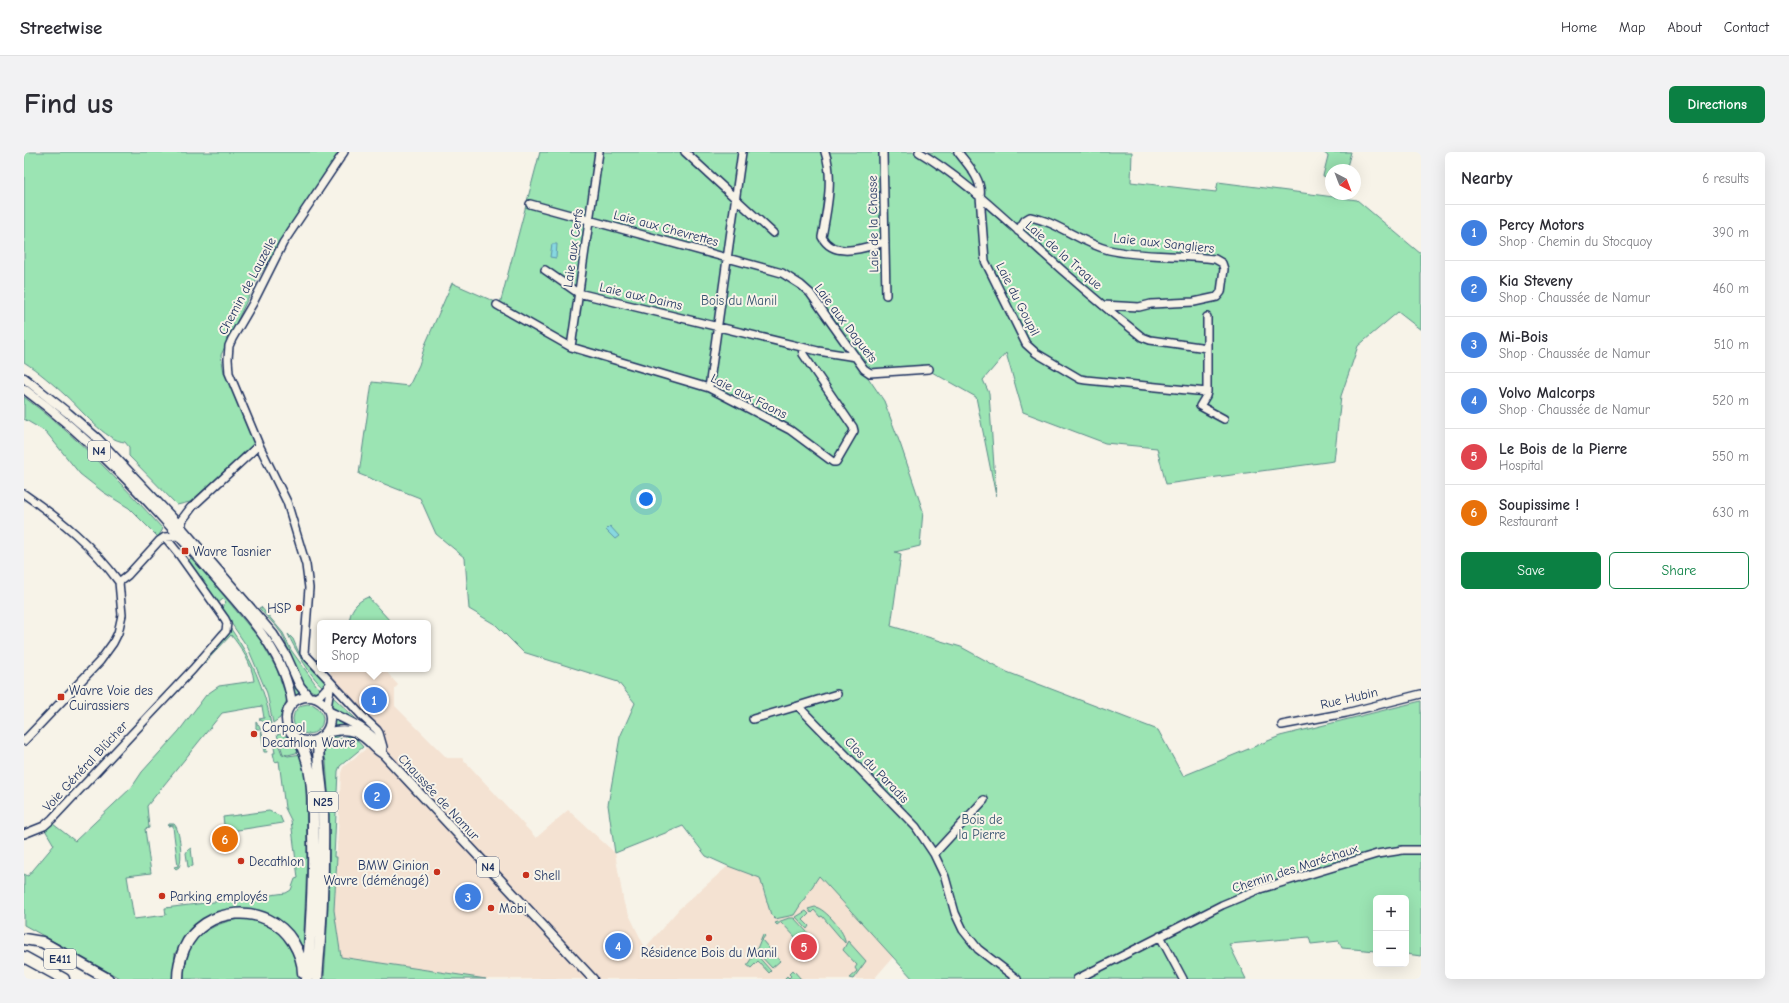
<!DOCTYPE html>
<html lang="en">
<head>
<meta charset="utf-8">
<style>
	body { margin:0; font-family:"Comic Neue",sans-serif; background:#f2f2f3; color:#2b2b33 }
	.controls { position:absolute; right:12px; bottom:12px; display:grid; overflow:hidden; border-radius:6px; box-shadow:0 4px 16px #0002 }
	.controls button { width:36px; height:36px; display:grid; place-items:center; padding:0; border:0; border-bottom:1px solid #e1e1e2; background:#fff; color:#2b2b33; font:20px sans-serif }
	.compass { position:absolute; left:1301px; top:12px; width:36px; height:36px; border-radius:50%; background:#fff; box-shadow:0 4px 16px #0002; rotate:138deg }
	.you { position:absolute; left:622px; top:347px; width:14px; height:14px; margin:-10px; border:3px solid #fff; border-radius:50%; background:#1a73e8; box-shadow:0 0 0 6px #1a73e833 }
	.badge { display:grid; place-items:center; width:26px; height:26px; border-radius:50%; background:#0b8043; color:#fff; font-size:13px; font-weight:700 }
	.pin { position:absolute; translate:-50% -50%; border:2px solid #fff; box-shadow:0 1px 4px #0006 }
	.popup { position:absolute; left:293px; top:468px; width:114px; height:52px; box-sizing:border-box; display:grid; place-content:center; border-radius:6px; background:#fff; filter:drop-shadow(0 1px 3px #0005); font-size:13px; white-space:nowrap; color:#7c7c81 }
	.popup b { font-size:15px; color:#2b2b33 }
	.popup::after { content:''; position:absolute; left:50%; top:100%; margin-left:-8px; border:8px solid transparent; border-top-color:#fff }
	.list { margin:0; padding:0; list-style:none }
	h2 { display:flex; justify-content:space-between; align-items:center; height:52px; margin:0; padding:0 16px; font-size:17px }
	h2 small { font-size:13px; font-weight:400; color:#7c7c81 }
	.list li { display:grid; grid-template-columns:26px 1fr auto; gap:12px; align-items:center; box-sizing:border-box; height:56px; padding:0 16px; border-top:1px solid #e1e1e2 }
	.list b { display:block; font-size:15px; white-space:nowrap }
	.list p { margin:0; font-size:13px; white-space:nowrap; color:#7c7c81 }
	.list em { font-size:13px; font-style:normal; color:#7c7c81 }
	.actions { display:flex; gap:8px; padding:12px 16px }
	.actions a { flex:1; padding:9px 0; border:1px solid #0b8043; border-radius:6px; text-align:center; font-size:14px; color:#0b8043 }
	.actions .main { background:#0b8043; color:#fff }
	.map { position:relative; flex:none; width:1397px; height:827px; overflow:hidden; border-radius:6px }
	header { display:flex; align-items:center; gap:24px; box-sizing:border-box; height:56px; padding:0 20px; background:#fff; border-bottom:1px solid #e1e1e2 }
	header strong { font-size:19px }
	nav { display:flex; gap:22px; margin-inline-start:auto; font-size:14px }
	.intro { display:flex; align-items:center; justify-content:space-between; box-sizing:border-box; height:96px; padding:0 24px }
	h1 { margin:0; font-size:28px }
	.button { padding:10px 18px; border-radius:6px; background:#0b8043; color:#fff; font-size:14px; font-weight:700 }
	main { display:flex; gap:24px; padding:0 24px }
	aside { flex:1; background:#fff; border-radius:6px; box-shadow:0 4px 16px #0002 }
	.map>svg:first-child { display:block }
	.built { fill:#f4e2d2 }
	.green { fill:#9be4b3; stroke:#5b8a88; fill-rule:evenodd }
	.water { fill:#87d8e0; stroke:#5c94ac }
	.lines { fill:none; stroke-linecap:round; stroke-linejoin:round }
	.minor-casing { stroke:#1b2f5e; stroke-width:10 }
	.major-casing { stroke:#1b2f5e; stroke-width:11 }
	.highway-casing { stroke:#1b2f5e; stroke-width:13 }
	.minor { stroke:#f7f3e8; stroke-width:7 }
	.major { stroke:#f7f3e8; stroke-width:8 }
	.highway { stroke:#f7f3e8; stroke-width:10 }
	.poi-dot { fill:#c8321e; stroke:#f7f3e8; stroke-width:1.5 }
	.labels { text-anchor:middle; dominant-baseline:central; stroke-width:4; stroke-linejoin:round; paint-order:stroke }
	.shield { fill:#f7f3e8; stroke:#5d6a87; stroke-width:1 }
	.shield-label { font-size:12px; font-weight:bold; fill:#1b2f5e }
	.street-label { font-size:13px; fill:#1b2f5e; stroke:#f7f3e8 }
	.park-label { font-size:13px; fill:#35536f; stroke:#f7f3e8 }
	.poi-label { font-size:13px; fill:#1b2f5e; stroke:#f7f3e8; text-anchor:start }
</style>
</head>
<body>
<header>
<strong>Streetwise</strong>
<nav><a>Home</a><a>Map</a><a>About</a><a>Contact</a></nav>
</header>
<div class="intro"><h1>Find us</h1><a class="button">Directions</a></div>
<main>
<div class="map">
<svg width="1397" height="827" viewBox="0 0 1397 827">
	<rect width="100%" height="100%" fill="#f7f3e8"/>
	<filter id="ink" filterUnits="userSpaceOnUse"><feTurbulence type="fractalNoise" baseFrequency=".025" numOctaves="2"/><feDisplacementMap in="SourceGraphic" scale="8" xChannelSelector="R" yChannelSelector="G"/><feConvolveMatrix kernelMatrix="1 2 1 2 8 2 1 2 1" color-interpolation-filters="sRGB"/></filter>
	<g filter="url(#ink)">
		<path class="built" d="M308 517H360L374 533 371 536V554L423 606H438L512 686 544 658 591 701 600 752 621 796 655 757 704 714 736 726 747 763 770 762 795 723 869 805 850 827H462L317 805 310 758 317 621 319 615 343 596 355 580 306 522Z"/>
		<path class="green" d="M0 0H315L233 127 197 203 200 221 210 239 230 289 229 294 166 350 153 353 105 304V295L101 290C81 289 57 257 41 243 29 232 14 219 0 210Z
			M516 0H1108L1107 30 1192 40 1194 30 1333 48 1397 102V178L1374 160 1334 194 1317 244 1310 309 1142 332 1133 296 1081 291 999 260 982 201 959 228 965 241 972 344 952 245 906 219 843 224 860 249 877 294 899 359 896 394 871 400 877 402 867 474 937 495 983 520 1134 578 1159 624 1256 584 1397 549V804L1382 802V746H1352V799L1318 796 1315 789 1287 792 1285 785 1205 792 1222 827H889L795 724 770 763 751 767 747 763 736 726 704 714 682 704 659 674 591 701 584 653 596 585 611 551 594 530 499 500 472 473 445 457 441 406 412 382 396 346 335 322 348 230 385 234 395 213 401 193 428 131 476 152Z
			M1299 0H1327L1322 18H1307V26L1299 24 1304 4Z
			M0 245C52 283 96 330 139 377L134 385 105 356 79 340 56 322 22 280 0 267Z
			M162 404 165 408 168 405 237 489 253 518 263 547 256 566 249 571 243 541 224 496 197 456 202 450 199 447 194 451 161 406Z
			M344 445 368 471H325C326 458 332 450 344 445Z
			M237 455 259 481 267 498 293 534 299 539C278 550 265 496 258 482 252 473 242 464 235 456Z
			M237 474 256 499 275 542 270 544Z
			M207 477C227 506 241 536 247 572L240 570 235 567 240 566 238 554 198 561 123 654 125 676 121 677 127 721 103 724 110 767 142 763 141 756 262 741 267 738 271 727 274 726 267 668 261 656 255 609 251 610 249 601H251L249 590 252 586 258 602 264 604 278 602 282 625 283 711 279 800 238 760 227 757H211L167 779 151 801 149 827H97L0 773V722L4 724 30 693 20 676 190 497ZM207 483C217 495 228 512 230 529L195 534 182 543 155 579 118 620 108 635 51 689 29 672Z
			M264 482 269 487 275 501 301 528V536C290 531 269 494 264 482Z
			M307 543 331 566 349 581 309 557 307 551Z
			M269 567a15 15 0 1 1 30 0a15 15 0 1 1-30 0Z
			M313 567 340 581 325 575H312L310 573 311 568Z
			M232 570 237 577 243 600H240L237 577H232Z
			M256 582 264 585 279 599 264 603 259 602 253 583Z
			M320 582 304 590 299 597 300 589 306 583Z
			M325 584 331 586 339 595 316 614 314 619 310 705H313L310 758 317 805 462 827H300C305 756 308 679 302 609L299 600 307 590Z
			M245 659 256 664 259 671 201 680 199 665Z
			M145 672H150C156 677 159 708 155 715L152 717 150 715 154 714 149 675V673L144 674Z
			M167 696 169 714 164 715 162 701 164 698Z
			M791 755C801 756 823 782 821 791L798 764 796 765 790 758 787 761 784 757Z
			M782 759 785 762 779 768 785 774 783 777 772 765Z
			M220 766C252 772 276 793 275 827H160C158 788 185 771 220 766Z
			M765 766H770L784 781 775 789 757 770 753 773 751 771Z
			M739 782 741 784 738 788 756 809 748 816 732 799Z
			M824 789 842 809 829 827 825 826 833 819 831 816 833 813 819 798Z
			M731 801 747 819 745 821 734 809 727 816 723 813Z
			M769 818 777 827H760L763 824 765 826 767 824 765 822Z"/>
		<path class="water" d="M528 92H533L532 106 526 105Z
			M586 374 595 384 591 387 582 378Z"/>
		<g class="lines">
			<defs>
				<path id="minor" d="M320 0 259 91 229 151 208 187 205 194 204 207 205 221 235 293 263 350 282 413 285 436 280 501 339 565 353 578 355 581 359 595
					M661 0 749 81
					M801 0C810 26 803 58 798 85 810 108 842 95 861 90
					M859 0 862 143
					M895 0C937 25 972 59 1009 92 1044 124 1080 155 1118 185L1126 188 1183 196
					M934 0C943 12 959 28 956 44L961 109 1002 192 1012 201 1056 227 1062 228 1183 240
					M506 52 758 121 777 133 786 141 840 217 846 221 905 217
					M994 79 1001 68 1006 65C1034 70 1057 91 1085 98 1119 106 1156 102 1191 107L1198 111 1200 117 1197 140 1193 145 1170 150 1127 152 1115 155 1079 153
					M521 118 554 141 794 199 832 205
					M473 153 547 195 685 236 766 278 809 310H812L830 279 829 275 779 202 778 195
					M1183 165V240L1182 244 1176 254 1200 267
					M547 195 575 0
					M685 236 718 0
					M0 342C36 367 69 394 95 430
					M167 356 235 293
					M813 542 774 554 892 675 910 702 921 725 931 761 939 778 954 797 993 827
					M291 546 296 543 306 532
					M303 556 307 531
					M729 567 774 554
					M1258 573 1322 561 1397 542
					M0 589 76 509 89 491 94 481 98 463 95 430 104 423 135 389 141 385 155 384
					M0 682 20 674 28 667 169 517 202 479 203 471 201 467 154 401 141 385
					M910 702 960 648
					M1136 784 1159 827
					M1053 827 1198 753 1236 737 1353 702 1379 698H1397"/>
				<path id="major" d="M0 226 44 261 74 287 157 375 249 482 262 503 276 534 285 545
					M0 237C69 288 126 350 182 415 216 455 261 497 268 552
					M157 375 158 368 167 356
					M262 567a22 22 0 1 1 44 0a22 22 0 1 1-44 0Z
					M306 560C322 568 357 582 359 602
					M302 581C319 576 332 577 345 590 350 595 353 599 359 602L569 827"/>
				<path id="highway" d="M275 588C290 616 289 649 289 680 290 729 287 778 283 827
					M0 787 18 790 84 827
					M0 805 40 827
					M154 827C154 817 156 807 160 797 179 753 244 749 269 790 275 800 279 810 279 821
					M293 827C298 770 300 713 299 656 299 636 291 605 296 586"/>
			</defs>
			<use href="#minor" class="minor-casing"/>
			<use href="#major" class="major-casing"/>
			<use href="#highway" class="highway-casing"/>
			<use href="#minor" class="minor"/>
			<use href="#major" class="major"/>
			<use href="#highway" class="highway"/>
		</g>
	</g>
	<g class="poi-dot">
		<rect x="157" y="395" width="8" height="8" rx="2"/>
		<circle cx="275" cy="456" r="4"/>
		<rect x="33" y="541" width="8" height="8" rx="2"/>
		<circle cx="230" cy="582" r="4"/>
		<circle cx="217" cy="709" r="4"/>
		<circle cx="413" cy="720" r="4"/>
		<circle cx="502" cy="723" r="4"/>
		<circle cx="138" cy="744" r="4"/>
		<circle cx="467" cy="756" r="4"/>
		<circle cx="685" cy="786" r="4"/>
	</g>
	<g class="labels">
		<g class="shield">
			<rect x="64" y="289" width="22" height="20" rx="3"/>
			<rect x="284" y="640" width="30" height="20" rx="3"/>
			<rect x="453" y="705" width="22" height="20" rx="3"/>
			<rect x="20" y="797" width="32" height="20" rx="3"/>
		</g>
		<g class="shield-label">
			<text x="75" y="299">N4</text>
			<text x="299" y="650">N25</text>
			<text x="464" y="715">N4</text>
			<text x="36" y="807">E411</text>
		</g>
		<g class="street-label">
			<text transform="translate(849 72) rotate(-91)">Laie de la Chasse</text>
			<text transform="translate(642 76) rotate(15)">Laie aux Chevrettes</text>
			<text transform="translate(1140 91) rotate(6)">Laie aux Sangliers</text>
			<text transform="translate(549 96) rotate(-82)">Laie aux Cerfs</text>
			<text transform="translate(1040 103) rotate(41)">Laie de la Traque</text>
			<text transform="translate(223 134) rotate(-62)">Chemin de Lauzelle</text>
			<text transform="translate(617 144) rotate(13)">Laie aux Daims</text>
			<text transform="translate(994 147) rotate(63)">Laie du Goupil</text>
			<text transform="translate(822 171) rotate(53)">Laie aux Daguets</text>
			<text transform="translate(725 244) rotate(27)">Laie aux Faons</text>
			<text transform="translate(1325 546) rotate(-13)">Rue Hubin</text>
			<text transform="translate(61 614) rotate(-47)">Voie Général Blücher</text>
			<text transform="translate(853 618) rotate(46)">Clos du Paradis</text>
			<text transform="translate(415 645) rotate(47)">Chaussée de Namur</text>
			<text transform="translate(1271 716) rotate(-18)">Chemin des Maréchaux</text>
		</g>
		<g class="park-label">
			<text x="715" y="148">Bois du Manil</text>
			<text x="958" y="667">Bois de<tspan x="958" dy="15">la Pierre</tspan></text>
		</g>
		<g class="poi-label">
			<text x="169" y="399">Wavre Tasnier</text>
			<text x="267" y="456" text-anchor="end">HSP</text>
			<text x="45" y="538">Wavre Voie des<tspan x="45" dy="15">Cuirassiers</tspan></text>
			<text x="238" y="575">Carpool<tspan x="238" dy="15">Decathlon Wavre</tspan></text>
			<text x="225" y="709">Decathlon</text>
			<text x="405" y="713" text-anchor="end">BMW Ginion<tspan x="405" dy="15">Wavre (déménagé)</tspan></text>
			<text x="510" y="723">Shell</text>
			<text x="146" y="744">Parking employés</text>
			<text x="475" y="756">Mobi</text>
			<text x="685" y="800" text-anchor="middle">Résidence Bois du Manil</text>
		</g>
	</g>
</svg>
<div class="controls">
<button>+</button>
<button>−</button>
</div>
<svg class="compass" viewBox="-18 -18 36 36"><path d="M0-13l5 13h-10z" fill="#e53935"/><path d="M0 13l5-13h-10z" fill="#7c7c81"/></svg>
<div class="you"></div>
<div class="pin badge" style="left:350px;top:548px;background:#3f7fe0">1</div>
<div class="popup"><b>Percy Motors</b>Shop</div>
<div class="pin badge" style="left:353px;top:644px;background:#3f7fe0">2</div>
<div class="pin badge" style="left:444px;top:745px;background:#3f7fe0">3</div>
<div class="pin badge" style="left:594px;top:794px;background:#3f7fe0">4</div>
<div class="pin badge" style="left:780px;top:795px;background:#e0444e">5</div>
<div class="pin badge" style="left:201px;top:687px;background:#e8710a">6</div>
</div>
<aside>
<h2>Nearby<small>6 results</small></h2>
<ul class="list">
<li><span class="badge" style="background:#3f7fe0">1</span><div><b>Percy Motors</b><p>Shop · Chemin du Stocquoy</p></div><em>390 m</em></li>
<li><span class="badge" style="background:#3f7fe0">2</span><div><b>Kia Steveny</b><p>Shop · Chaussée de Namur</p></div><em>460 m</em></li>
<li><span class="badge" style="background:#3f7fe0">3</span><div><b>Mi-Bois</b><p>Shop · Chaussée de Namur</p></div><em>510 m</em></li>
<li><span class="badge" style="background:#3f7fe0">4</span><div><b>Volvo Malcorps</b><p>Shop · Chaussée de Namur</p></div><em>520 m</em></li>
<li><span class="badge" style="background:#e0444e">5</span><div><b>Le Bois de la Pierre</b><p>Hospital</p></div><em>550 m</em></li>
<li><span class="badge" style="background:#e8710a">6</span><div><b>Soupissime !</b><p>Restaurant</p></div><em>630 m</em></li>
</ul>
<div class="actions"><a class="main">Save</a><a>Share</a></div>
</aside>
</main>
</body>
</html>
